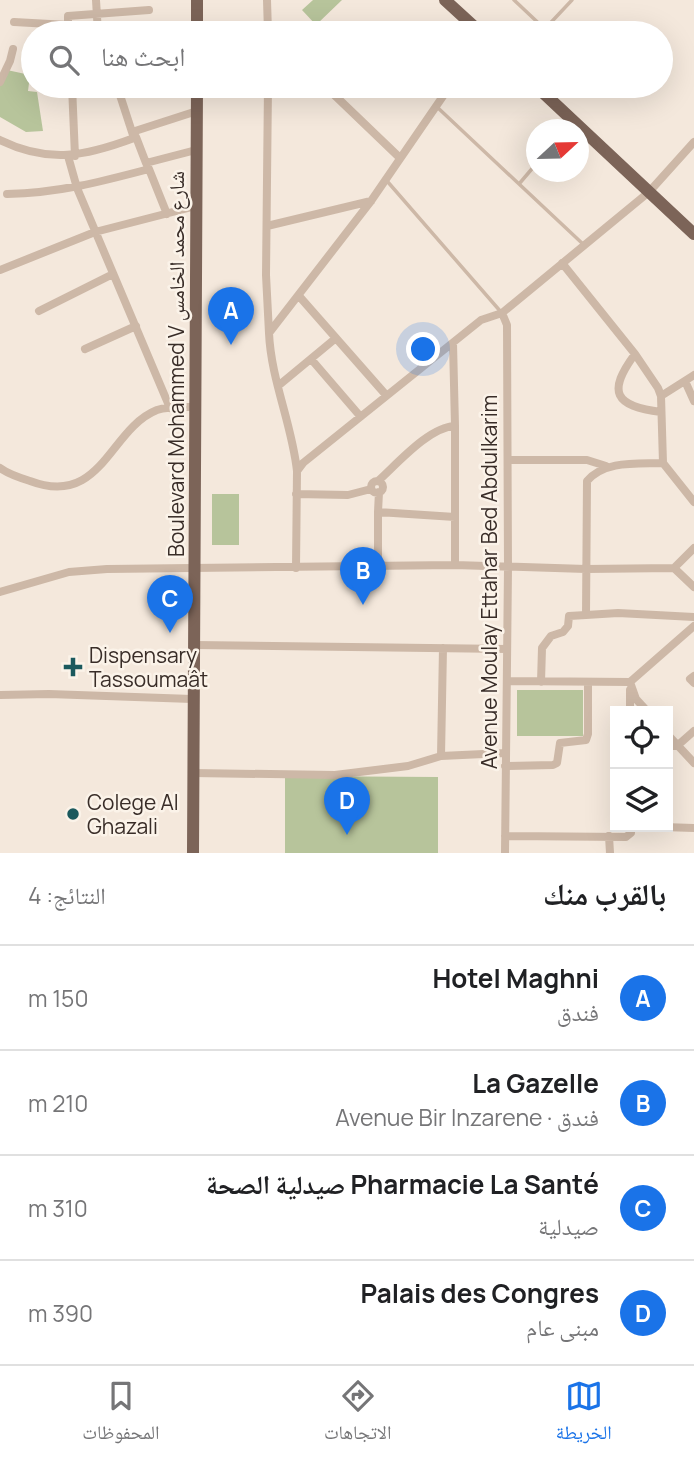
<!DOCTYPE html>
<html lang="ar">
<head>
<meta charset="utf-8">
<style>
	body { margin:0; font-family:Manrope,"Noto Naskh Arabic",sans-serif; background:#f2f2f2; color:#202124; direction:rtl }
	.controls { position:absolute; right:21px; bottom:21px; display:grid; overflow:hidden; border-radius:0px; box-shadow:0 7px 28px #0002 }
	.controls button { width:63px; height:63px; display:grid; place-items:center; padding:0; border:0; border-bottom:2px solid #e0e0e0; background:#fff; color:#202124; font:35px sans-serif }
	.compass { position:absolute; left:526px; top:119px; width:63px; height:63px; border-radius:50%; background:#fff; box-shadow:0 7px 28px #0002; rotate:68deg }
	.you { position:absolute; left:424px; top:350px; width:24px; height:24px; margin:-18px; border:5px solid #fff; border-radius:50%; background:#1a73e8; box-shadow:0 0 0 10px #1a73e833 }
	.badge { display:grid; place-items:center; width:46px; height:46px; border-radius:50%; background:#1a73e8; color:#fff; font-size:23px; font-weight:700 }
	.pin { position:absolute; translate:-50% -58px; filter:drop-shadow(0 2px 4px #0008) }
	.pin::after { content:''; position:absolute; top:37px; width:24px; height:21px; background:inherit; clip-path:polygon(0 0,100% 0,50% 100%) }
	.list { margin:0; padding:0; list-style:none }
	h2 { display:flex; justify-content:space-between; align-items:center; height:91px; margin:0; padding:0 28px; font-size:30px }
	h2 small { font-size:23px; font-weight:400; color:#757577 }
	.list li { display:grid; grid-template-columns:46px 1fr auto; gap:21px; align-items:center; box-sizing:border-box; height:105px; padding:0 28px; border-top:2px solid #e0e0e0 }
	.list b { display:block; font-size:26px; white-space:nowrap }
	.list p { margin:0; font-size:23px; white-space:nowrap; color:#757577 }
	.list em { font-size:23px; font-style:normal; color:#757577 }
	.icon { flex:none; width:38px; height:38px; fill:none; stroke:currentColor; stroke-width:2; stroke-linecap:round; stroke-linejoin:round }
	.map { position:relative; flex:none; width:694px; height:853px; overflow:hidden; direction:ltr }
	.search { position:absolute; background:#fff; box-shadow:0 7px 28px #0002; left:21px; right:21px; top:21px; height:77px; display:flex; align-items:center; gap:18px; box-sizing:border-box; padding:0 24px; border-radius:38px; color:#757577; font-size:26px }
	.sheet { height:511px; background:#fff }
	nav { display:flex; justify-content:space-around; align-items:center; box-sizing:border-box; height:98px; border-top:2px solid #e0e0e0; background:#fff; font-size:19px; color:#757577 }
	nav a { display:grid; justify-items:center; gap:4px }
	nav .on { color:#1a73e8 }
	.map>svg:first-child { display:block }
	.green { fill:#b7c49b }
	.lines { fill:none; stroke-linecap:round; stroke-linejoin:round }
	.service { stroke:#cdb8a7; stroke-width:3.5 }
	.minor { stroke:#cdb8a7; stroke-width:8 }
	.primary { stroke:#7c6458; stroke-width:12 }
	.poi-dot { fill:#1b595d; stroke:#fbf3e9; stroke-width:2.5 }
	.labels { text-anchor:middle; dominant-baseline:central; stroke-width:5; stroke-linejoin:round; paint-order:stroke }
	.street-label { font-size:21px; fill:#392d28; stroke:#fbf3e9 }
	.poi-label { font-size:21px; fill:#392d28; stroke:#fbf3e9; text-anchor:start }
</style>
</head>
<body>
<div class="map">
<svg width="694" height="853" viewBox="0 0 694 853">
	<rect width="100%" height="100%" fill="#f4e8dc"/>
	<path class="green" d="M313 0H342L316 25 302 10Z
		M7 70 30 75 28 91 37 92 43 131 26 132 0 117V85Z
		M212 494H239V545H212Z
		M517 690H583V736H517Z
		M285 776 438 777V853H285Z"/>
	<g class="lines">
		<path class="service" d="M514 0 549 33
			M541 33 572 0
			M437 107 584 245
			M387 181 501 312
			M519 184 536 164"/>
		<path class="minor" d="M96 0 98 33
			M267 0 268 32
			M14 22 68 25
			M68 33V16L149 10
			M0 82 10 61 13 49
			M72 86 75 156
			M117 86 132 132
			M268 86 266 275 269 333
			M325 86 400 158
			M134 138 136 137 146 163
			M0 140C49 164 86 156 134 138L132 132 197 111
			M68 156 77 188 170 408
			M149 169 167 214
			M7 194C58 193 100 182 149 169L146 163 196 150
			M267 226 371 201
			M562 263 635 354 658 388 661 396 663 463 694 502
			M0 270 95 232 196 206
			M299 296 386 395
			M39 311 113 274
			M502 313 507 325 508 568 505 853
			M453 343 455 426
			M85 349 136 326
			M635 354C607 392 614 406 661 412
			M311 359 360 416
			M685 381 694 401
			M278 386 336 338
			M661 396 694 375
			M508 460H587L606 466
			M0 468C8 474 20 478 30 481 102 508 109 429 157 410 169 406 183 407 195 407
			M297 471C292 424 271 380 269 333L371 201 450 86
			M371 487a6 6 0 1 1 12 0a6 6 0 1 1-12 0Z
			M378 481C398 463 429 427 455 426V565
			M379 492 378 512 455 517
			M296 494 348 495 371 489
			M378 567V512
			M296 568 297 471 303 463 481 320 502 313 649 192 694 142
			M674 568 694 548
			M0 592 69 572 107 569 455 565 586 569 674 568 694 587
			M586 615 618 613 694 617
			M195 645 507 649
			M694 676 690 679 694 683
			M507 681 630 682
			M541 682 542 648 551 636 563 632 568 626 569 616 586 615 587 481C605 460 637 464 663 463
			M630 682 694 626
			M630 682 636 699 647 711
			M630 690V711
			M0 695 49 694 192 699
			M668 735 694 763
			M668 746H677L694 731
			M441 756 443 648
			M505 766 553 765 557 763 560 743 586 740 588 734V682
			M193 773 335 775 408 766 441 756 505 753
			M663 827 694 828
			M505 836 626 837 631 833V827
			M609 836 610 853"/>
		<path class="primary" d="M445 0 481 33
			M197 33V0
			M536 86 694 234
			M193 853 197 86"/>
	</g>
	<g class="poi-dot">
		<path d="M69.5 656.5h7v7h7v7h-7v7h-7v-7h-7v-7h7z"/>
		<circle cx="73" cy="814" r="7"/>
	</g>
	<g class="labels">
		<g class="street-label">
			<text transform="translate(176 364) rotate(-90)">Boulevard Mohammed V شارع محمد الخامس</text>
			<text transform="translate(489 582) rotate(-90)">Avenue Moulay Ettahar Bed Abdulkarim</text>
		</g>
		<g class="poi-label">
			<text x="89" y="655">Dispensary<tspan x="89" dy="24">Tassoumaât</tspan></text>
			<text x="87" y="802">Colege Al<tspan x="87" dy="24">Ghazali</tspan></text>
		</g>
	</g>
</svg>
<div class="controls">
<button><svg class="icon" aria-label="locate" viewBox="0 0 24 24"><circle cx="12" cy="12" r="6"/><path d="M12 2v4M12 18v4M2 12h4M18 12h4"/></svg></button>
<button><svg class="icon" aria-label="layers" viewBox="0 0 24 24"><path d="M12 4l9 5-9 5-9-5zM3 14l9 5 9-5"/></svg></button>
</div>
<svg class="compass" viewBox="-18 -18 36 36"><path d="M0-13l5 13h-10z" fill="#e53935"/><path d="M0 13l5-13h-10z" fill="#757577"/></svg>
<div class="you"></div>
<div class="pin badge" style="left:231px;top:345px">A</div>
<div class="pin badge" style="left:363px;top:605px">B</div>
<div class="pin badge" style="left:170px;top:633px">C</div>
<div class="pin badge" style="left:347px;top:835px">D</div>
<div class="search"><svg class="icon" aria-label="search" viewBox="0 0 24 24"><circle cx="10" cy="10" r="6"/><path d="M15 15l6 6"/></svg>ابحث هنا</div>
</div>
<section class="sheet">
<h2>بالقرب منك<small>النتائج: 4</small></h2>
<ul class="list">
<li><span class="badge">A</span><div><b>Hotel Maghni</b><p>فندق</p></div><em>150 m</em></li>
<li><span class="badge">B</span><div><b>La Gazelle</b><p>فندق · Avenue Bir Inzarene</p></div><em>210 m</em></li>
<li><span class="badge">C</span><div><b>Pharmacie La Santé صيدلية الصحة</b><p>صيدلية</p></div><em>310 m</em></li>
<li><span class="badge">D</span><div><b>Palais des Congres</b><p>مبنى عام</p></div><em>390 m</em></li>
</ul>
</section>
<nav>
<a class="on"><svg class="icon" aria-label="map" viewBox="0 0 24 24"><path d="M3 6l6-2 6 2 6-2v14l-6 2-6-2-6 2zM9 4v14M15 6v14"/></svg>الخريطة</a>
<a><svg class="icon" aria-label="directions" viewBox="0 0 24 24"><path d="M12 3l9 9-9 9-9-9zM9 14v-3h6M13 9l2 2-2 2"/></svg>الاتجاهات</a>
<a><svg class="icon" aria-label="saved" viewBox="0 0 24 24"><path d="M7 4h10v16l-5-4-5 4z"/></svg>المحفوظات</a>
</nav>
</body>
</html>
